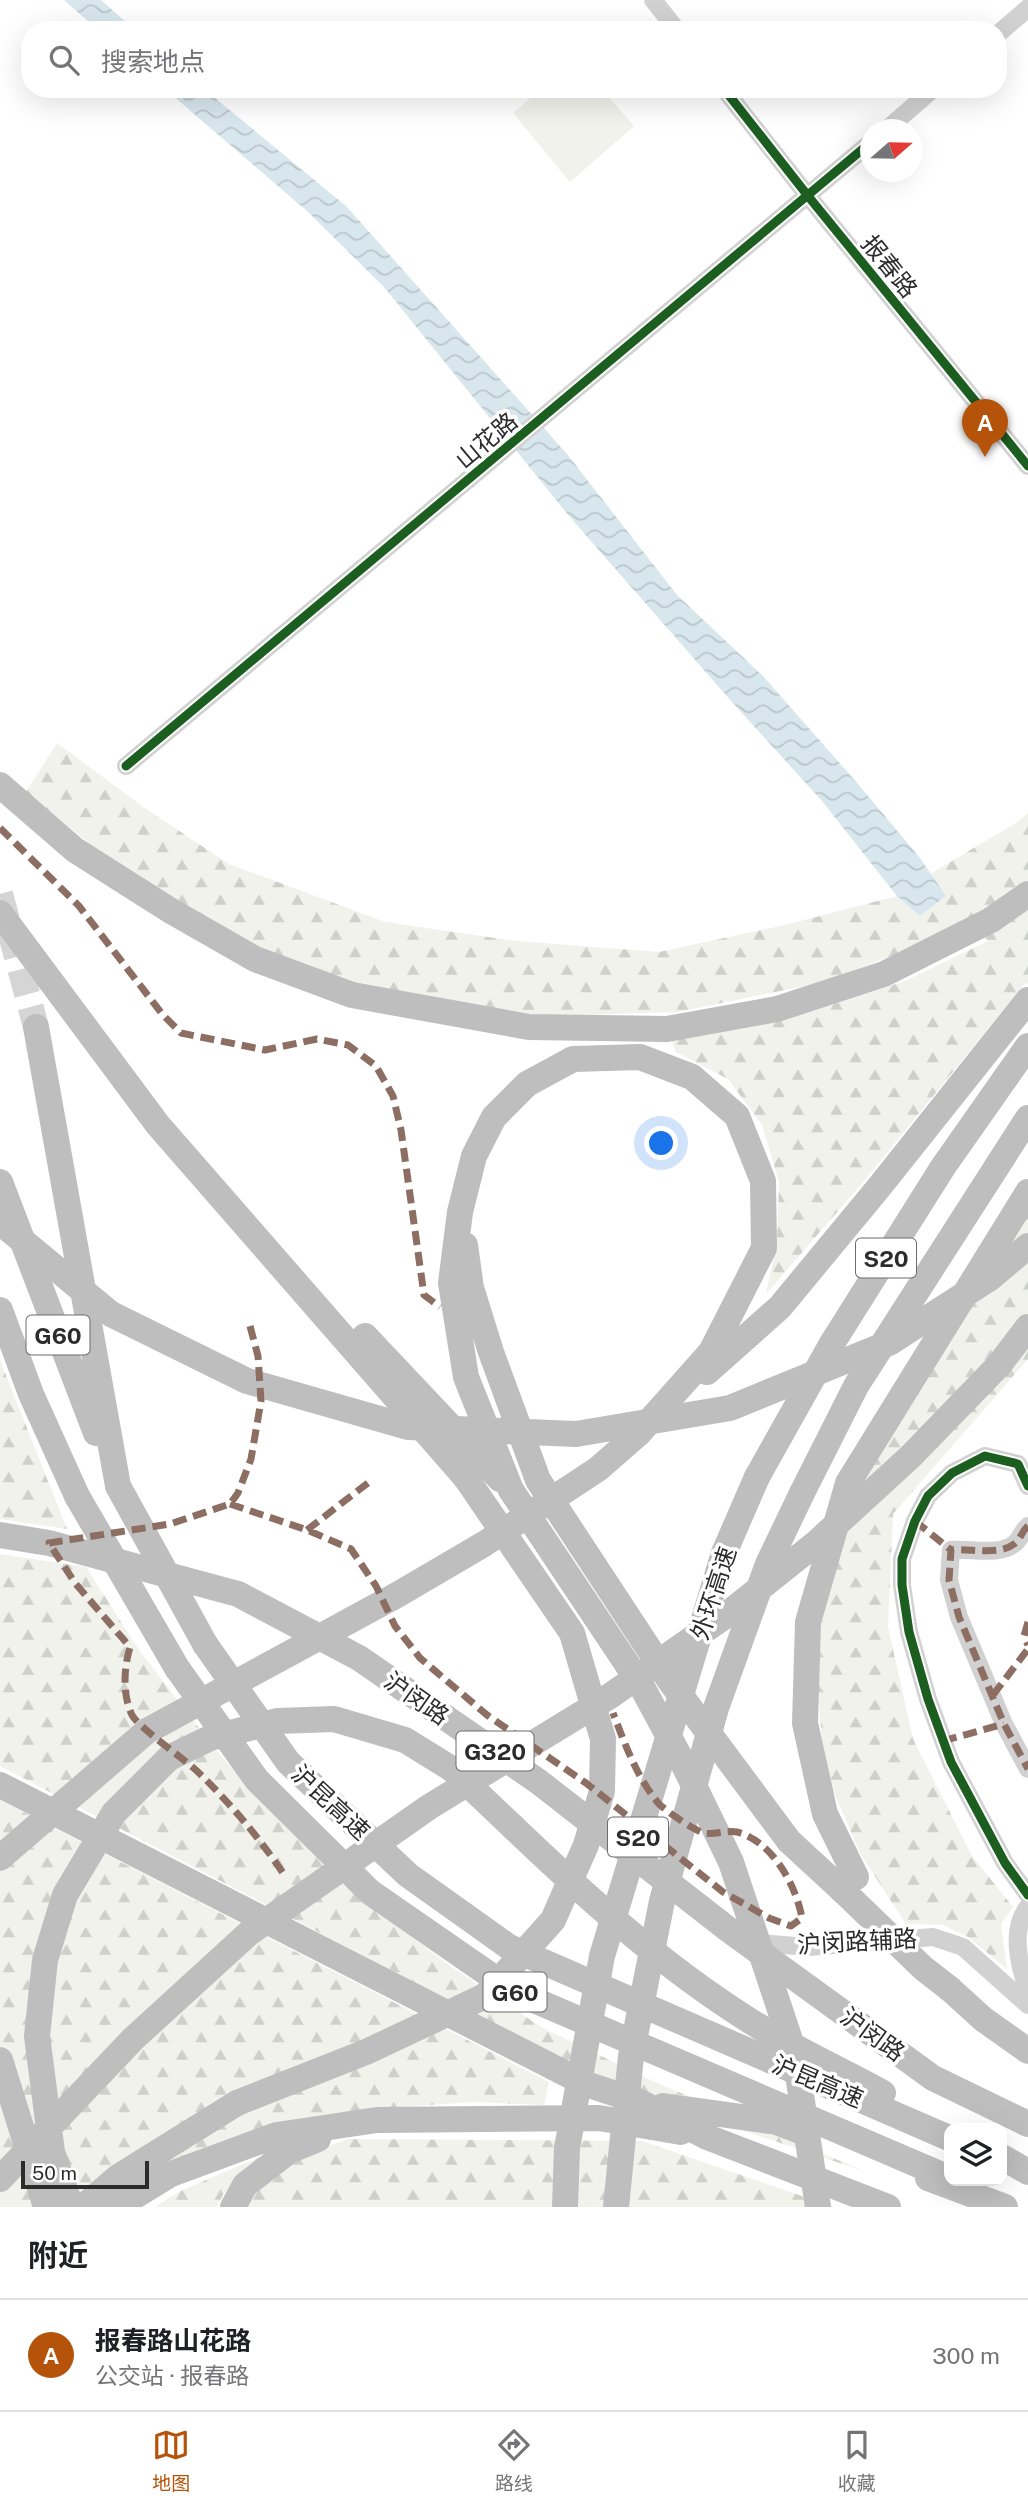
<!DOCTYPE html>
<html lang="zh">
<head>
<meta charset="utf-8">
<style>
	body { margin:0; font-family:"Public Sans","Noto Sans SC",sans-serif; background:#f6f6f6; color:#202124 }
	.controls { position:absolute; right:21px; bottom:21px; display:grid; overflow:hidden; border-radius:14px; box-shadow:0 7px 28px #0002 }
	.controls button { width:63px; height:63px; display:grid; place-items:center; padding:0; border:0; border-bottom:2px solid #e0e0e0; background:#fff; color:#202124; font:35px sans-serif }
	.compass { position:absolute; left:860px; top:119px; width:63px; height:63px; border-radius:50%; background:#fff; box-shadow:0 7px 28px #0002; rotate:70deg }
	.scale { position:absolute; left:21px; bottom:18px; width:128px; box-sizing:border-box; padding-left:7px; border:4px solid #2c2c2c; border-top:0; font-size:19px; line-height:24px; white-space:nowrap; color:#2c2c2c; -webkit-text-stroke:5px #fff; paint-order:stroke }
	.you { position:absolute; left:662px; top:1144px; width:24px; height:24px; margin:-18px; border:5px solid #fff; border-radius:50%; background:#1a73e8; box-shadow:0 0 0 10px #1a73e833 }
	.badge { display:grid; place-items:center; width:46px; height:46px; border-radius:50%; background:#b45309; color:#fff; font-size:23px; font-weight:700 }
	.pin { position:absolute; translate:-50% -58px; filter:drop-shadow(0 2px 4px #0008) }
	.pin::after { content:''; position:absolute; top:37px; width:24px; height:21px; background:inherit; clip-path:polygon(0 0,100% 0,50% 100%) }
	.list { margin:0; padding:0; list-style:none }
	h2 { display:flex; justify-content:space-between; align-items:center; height:91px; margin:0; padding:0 28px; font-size:30px }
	h2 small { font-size:23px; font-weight:400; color:#757577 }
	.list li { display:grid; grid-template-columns:46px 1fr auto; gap:21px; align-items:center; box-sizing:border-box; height:112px; padding:0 28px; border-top:2px solid #e0e0e0 }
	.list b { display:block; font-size:26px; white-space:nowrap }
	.list p { margin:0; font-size:23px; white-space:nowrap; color:#757577 }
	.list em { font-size:23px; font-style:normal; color:#757577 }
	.icon { flex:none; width:38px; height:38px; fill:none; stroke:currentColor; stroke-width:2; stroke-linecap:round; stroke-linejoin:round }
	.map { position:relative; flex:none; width:1028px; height:2207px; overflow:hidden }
	.search { position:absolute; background:#fff; box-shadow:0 7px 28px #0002; left:21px; right:21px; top:21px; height:77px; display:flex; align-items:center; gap:18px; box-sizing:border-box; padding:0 24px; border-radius:28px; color:#757577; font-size:26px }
	.sheet { height:203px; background:#fff }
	nav { display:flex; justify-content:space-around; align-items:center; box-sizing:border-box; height:98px; border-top:2px solid #e0e0e0; background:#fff; font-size:19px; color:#757577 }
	nav a { display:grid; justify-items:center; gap:4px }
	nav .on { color:#b45309 }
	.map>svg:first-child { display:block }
	.forest { fill:url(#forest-firs) }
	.pitch { fill:#f0f2eb }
	.water { fill:url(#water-waves) }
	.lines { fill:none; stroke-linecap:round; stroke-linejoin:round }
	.highway-tunnel { stroke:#d5d5d5; stroke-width:26; stroke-dasharray:26 13; stroke-linecap:butt }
	.minor { stroke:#d1d1d1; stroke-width:18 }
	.highway { stroke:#bebebe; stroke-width:26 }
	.highway-bridge { stroke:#bebebe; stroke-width:26 }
	.quiet { stroke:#8d6e63; stroke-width:7; stroke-dasharray:14 7; stroke-linecap:butt }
	.cycleway-casing { stroke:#fff; stroke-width:13 }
	.cycleway { stroke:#1b5e20; stroke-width:9 }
	.labels { text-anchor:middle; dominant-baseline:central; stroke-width:7; stroke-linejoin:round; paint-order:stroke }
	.shield { fill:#fff; stroke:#6b6b6b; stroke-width:2 }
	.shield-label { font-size:23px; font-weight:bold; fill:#2c2c2c }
	.street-label { font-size:24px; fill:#2c2c2c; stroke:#fff }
</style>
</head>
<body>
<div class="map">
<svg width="1028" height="2207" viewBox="0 0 1028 2207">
	<defs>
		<pattern id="forest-firs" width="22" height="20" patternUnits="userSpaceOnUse" patternTransform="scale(1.75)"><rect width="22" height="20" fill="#f0f2eb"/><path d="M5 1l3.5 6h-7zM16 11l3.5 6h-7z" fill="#ced0ca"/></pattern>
		<pattern id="water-waves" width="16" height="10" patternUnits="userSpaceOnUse" patternTransform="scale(1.75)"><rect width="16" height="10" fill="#d8e7ee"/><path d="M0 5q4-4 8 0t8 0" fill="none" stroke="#bac6cc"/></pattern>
	</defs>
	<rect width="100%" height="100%" fill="#fff"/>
	<path class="forest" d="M57 743 146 809 229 864 385 922 516 941 659 952 785 925 897 896 920 916 946 896 930 874 1016 823 1028 813V985L1025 983 864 1181 766 1294 777 1242 779 1182 762 1125 728 1079 676 1052 670 1037 785 1020 905 981 988 941 968 918 926 943 819 983 678 1012 547 1016 442 1002 341 980 231 938 132 878 26 792Z
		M1028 1211V1359L893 1514 888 1627 913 1739 972 1856 1013 1907 1001 1924 1007 1969 968 1937 943 1925 906 1924 861 1855 824 1769 816 1664 826 1583 872 1457Z
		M0 1360 67 1529 0 1519Z
		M0 1554 86 1567 139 1650 216 1750 258 1797 342 1884 453 1968 541 2027 655 2082 866 2172 668 2105 552 2054 0 1766Z
		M0 1800 549 2082 544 2105 474 2102 369 2109 286 2127 132 2207H0Z
		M348 2139 642 2141 834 2207H244L254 2189 304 2155Z
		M260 2157 224 2193 217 2207H155L180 2191Z"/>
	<path class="pitch" d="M541 89H605L608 92 606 94 634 126 570 182 513 113Z"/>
	<path class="water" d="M64 0H101L135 30H98Z
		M165 89H204L346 206 567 454 677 595 763 676 858 784 920 858 946 896 920 916 897 896 822 801 732 702 569 516 384 287 307 211Z"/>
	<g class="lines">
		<path class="highway-tunnel" d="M0 894 36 1027"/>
		<path class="minor" d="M653 0 677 30
			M998 34 1028 8
			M724 89 808 196 1028 466
			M886 130 933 89
			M126 766 870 143
			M1028 1486 1018 1464 985 1456 952 1473 928 1496 915 1521 902 1559V1585L909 1632 928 1699 951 1762 1005 1863 1028 1895
			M1028 1526C1022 1531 1020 1540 1014 1544 999 1556 969 1548 951 1550L949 1580 959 1617 1004 1724 1028 1769
			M1028 1907C1010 1929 1019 1966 1028 1990
			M748 1942 808 1947 933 1937 963 1947 1028 2005"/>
		<path class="highway" d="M0 785 75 850 171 911 255 959 352 995 529 1027 667 1029 777 1009 884 974 991 920 1028 894
			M0 913 158 1125 466 1478
			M36 1027 118 1486
			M0 1182 96 1433
			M465 1245 471 1288 491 1352 538 1480 670 1681 789 1841 841 1889
			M0 1310 31 1394 77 1496
			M365 1336 500 1479
			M707 1372 780 1307 880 1186 1028 1000
			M757 1477 831 1345 943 1167 1028 1046
			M511 1490 466 1377 451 1283 460 1212 474 1156 494 1117 527 1084 573 1059 640 1057 692 1077 737 1116 763 1181 764 1248 711 1352 639 1433
			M802 1493 856 1386 1028 1118
			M0 1535 49 1543 238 1594 359 1658 539 1782 729 1930 933 2078 1028 2124
			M205 1644 288 1762 408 1875 509 1947 949 2138
			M177 1668 257 1780 370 1892 513 1991 949 2178
			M0 1785 586 2084 640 2102 707 2137 888 2207
			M513 1827C586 1897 662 1965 747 2019 790 2047 838 2068 883 2093
			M856 1877 825 1814 805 1723 808 1622 848 1483 1028 1192
			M950 1989 983 2019 1028 2051
			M0 2060 46 2207
			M663 2106 777 2122 803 2132
			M1002 2157 1028 2172
			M928 2178 1005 2207
			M83 2207 118 2177 237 2103
			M117 2207 171 2174 277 2135 377 2120 599 2118 681 2132
			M233 2207 245 2185 289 2151 318 2139"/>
		<path class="highway-bridge" d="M0 1222 111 1314 247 1381 408 1427 576 1434 730 1408 889 1343 990 1278 1028 1246
			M118 1486 205 1644
			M511 1490 641 1685 682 1761 731 1862 795 2055 818 2207
			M77 1496 177 1668
			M0 1858 147 1731 397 1595 484 1544 598 1469 638 1434
			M841 1889 923 1968 950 1989
			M237 2103 366 2052 485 1996 553 1920 586 1845 602 1791 603 1739 572 1633 466 1478
			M0 2179 133 2039 249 1933 429 1807 607 1698 725 1616 815 1544 911 1456 999 1365 1028 1327
			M71 2207 52 2152 37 2036 45 1960 65 1895 114 1813 169 1758 210 1738 277 1721 334 1719 405 1740 452 1769 513 1827
			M565 2207 567 2148 602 1956 724 1553 757 1477
			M616 2207 631 2056 662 1901 716 1708 768 1564 802 1493"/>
		<path class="quiet" d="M0 828 79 906 163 1015 181 1033 265 1050 317 1039 348 1045 376 1066 393 1096 401 1130 424 1295 440 1307
			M250 1326 258 1356 261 1401 251 1459 238 1493 230 1504 170 1524 49 1543 75 1583 130 1647C124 1668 122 1694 132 1715 138 1727 183 1758 197 1771 229 1802 258 1836 283 1873
			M230 1504 307 1530 351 1549 376 1586 395 1626 420 1658 487 1715 586 1783 723 1892 769 1918 791 1926 802 1918C796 1885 772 1841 737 1832 726 1830 715 1835 704 1833 695 1831 666 1811 659 1804 637 1778 625 1744 613 1713
			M915 1521 951 1550
			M1028 1526C1022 1531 1020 1540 1014 1544 999 1556 969 1548 951 1550L949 1580 959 1617 1004 1724 1028 1769
			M307 1530 373 1479
			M1028 1622 1024 1636 1028 1645
			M993 1695 1028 1649
			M943 1741 1004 1724"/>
		<defs>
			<path id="cycleway" d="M724 89 808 196 1028 466
				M126 766 870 143
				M1028 1486 1018 1464 985 1456 952 1473 928 1496 915 1521 902 1559V1585L909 1632 928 1699 951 1762 1005 1863 1028 1895"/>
		</defs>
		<use href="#cycleway" class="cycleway-casing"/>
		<use href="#cycleway" class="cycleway"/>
	</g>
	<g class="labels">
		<g class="shield">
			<rect x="856" y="1238.5" width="60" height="39" rx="5"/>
			<rect x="26.5" y="1315.5" width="63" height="39" rx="5"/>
			<rect x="456.5" y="1731.5" width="77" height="39" rx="5"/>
			<rect x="608" y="1817.5" width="60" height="39" rx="5"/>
			<rect x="483.5" y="1972.5" width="63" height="39" rx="5"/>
		</g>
		<g class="shield-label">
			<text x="886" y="1258">S20</text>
			<text x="58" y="1335">G60</text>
			<text x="495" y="1751">G320</text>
			<text x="638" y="1837">S20</text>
			<text x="515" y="1992">G60</text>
		</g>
		<g class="street-label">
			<text transform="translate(890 266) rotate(51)">报春路</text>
			<text transform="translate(486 440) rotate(-40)">山花路</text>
			<text transform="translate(713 1593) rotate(-72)">外环高速</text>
			<text transform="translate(417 1698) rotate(35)">沪闵路</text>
			<text transform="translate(331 1802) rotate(43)">沪昆高速</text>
			<text transform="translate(857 1941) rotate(-3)">沪闵路辅路</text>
			<text transform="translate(873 2034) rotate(36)">沪闵路</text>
			<text transform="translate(818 2081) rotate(23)">沪昆高速</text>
		</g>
	</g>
</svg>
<div class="controls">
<button><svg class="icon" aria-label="layers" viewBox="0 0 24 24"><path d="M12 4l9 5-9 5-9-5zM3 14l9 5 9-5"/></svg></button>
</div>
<svg class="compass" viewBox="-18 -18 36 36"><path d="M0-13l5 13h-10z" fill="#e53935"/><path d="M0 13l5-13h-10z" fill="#757577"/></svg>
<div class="scale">50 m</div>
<div class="you"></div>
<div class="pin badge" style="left:985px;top:457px">A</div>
<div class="search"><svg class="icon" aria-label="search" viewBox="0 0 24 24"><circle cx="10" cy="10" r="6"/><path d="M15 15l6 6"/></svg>搜索地点</div>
</div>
<section class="sheet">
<h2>附近<small></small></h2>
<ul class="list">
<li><span class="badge">A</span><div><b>报春路山花路</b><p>公交站 · 报春路</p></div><em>300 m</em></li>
</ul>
</section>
<nav>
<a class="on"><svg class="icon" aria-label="map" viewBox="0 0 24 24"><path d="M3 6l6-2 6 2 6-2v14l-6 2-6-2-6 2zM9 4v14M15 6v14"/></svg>地图</a>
<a><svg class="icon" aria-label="directions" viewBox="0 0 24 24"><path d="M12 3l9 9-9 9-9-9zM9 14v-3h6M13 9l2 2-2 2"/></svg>路线</a>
<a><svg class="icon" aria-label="saved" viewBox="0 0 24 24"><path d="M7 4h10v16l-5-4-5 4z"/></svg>收藏</a>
</nav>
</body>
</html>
